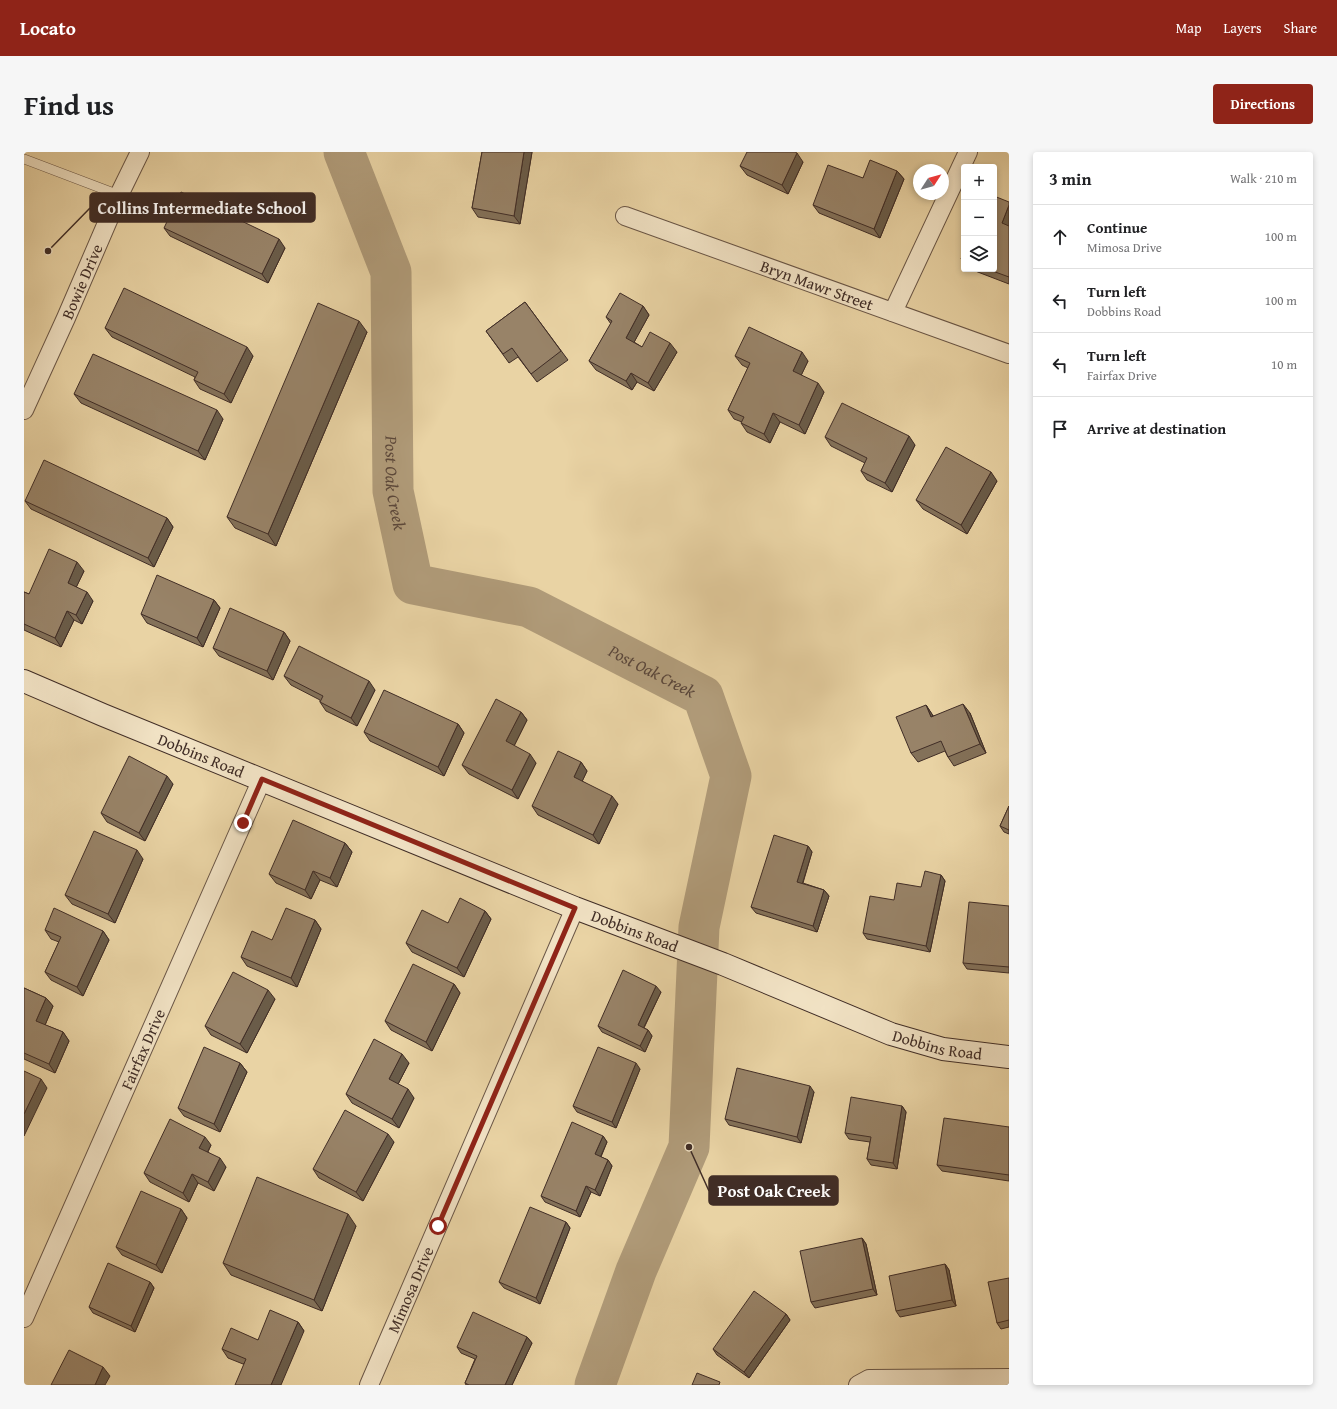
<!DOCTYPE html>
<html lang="en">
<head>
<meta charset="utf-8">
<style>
	body { margin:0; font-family:"Gentium Book Plus",serif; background:#f6f6f6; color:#202124 }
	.controls { position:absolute; right:12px; top:12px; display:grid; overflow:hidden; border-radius:4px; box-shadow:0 2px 6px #0003 }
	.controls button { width:36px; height:36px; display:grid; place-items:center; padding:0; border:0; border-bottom:1px solid #e0e0e0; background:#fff; color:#202124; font:20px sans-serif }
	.compass { position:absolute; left:889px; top:12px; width:36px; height:36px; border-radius:50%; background:#fff; box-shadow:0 2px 6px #0003; rotate:54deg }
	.stop { position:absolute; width:12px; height:12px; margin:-9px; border:3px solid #8f2418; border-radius:50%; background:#fff }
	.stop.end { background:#8f2418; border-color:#fff; box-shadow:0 1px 4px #0008 }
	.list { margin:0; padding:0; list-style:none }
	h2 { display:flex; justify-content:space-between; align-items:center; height:52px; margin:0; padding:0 16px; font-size:17px }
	h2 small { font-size:13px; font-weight:400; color:#757577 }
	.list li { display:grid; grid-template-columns:26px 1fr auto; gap:12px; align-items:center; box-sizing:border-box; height:64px; padding:0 16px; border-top:1px solid #e0e0e0 }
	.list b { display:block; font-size:15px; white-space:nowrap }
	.list p { margin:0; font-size:13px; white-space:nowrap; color:#757577 }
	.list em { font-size:13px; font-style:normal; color:#757577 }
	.icon { flex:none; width:22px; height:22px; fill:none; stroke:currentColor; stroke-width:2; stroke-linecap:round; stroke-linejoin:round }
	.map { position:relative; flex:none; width:985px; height:1233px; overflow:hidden; border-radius:4px }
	header { display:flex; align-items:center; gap:24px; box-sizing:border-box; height:56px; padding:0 20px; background:#8f2418; color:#fff }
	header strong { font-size:19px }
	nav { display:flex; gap:22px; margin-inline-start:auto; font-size:14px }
	.intro { display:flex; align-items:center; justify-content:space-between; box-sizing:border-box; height:96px; padding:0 24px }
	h1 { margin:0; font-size:28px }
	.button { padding:10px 18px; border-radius:4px; background:#8f2418; color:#fff; font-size:14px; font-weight:700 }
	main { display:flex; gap:24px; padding:0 24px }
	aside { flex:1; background:#fff; border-radius:4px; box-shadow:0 2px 6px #0003 }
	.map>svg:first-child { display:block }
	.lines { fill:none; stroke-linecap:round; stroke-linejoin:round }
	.river { stroke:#b09b79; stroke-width:41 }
	.lane-casing { stroke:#6a5646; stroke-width:10 }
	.street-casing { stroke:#6a5646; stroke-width:20 }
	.secondary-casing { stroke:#402d26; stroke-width:24 }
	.lane { stroke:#f1e2c4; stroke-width:9 }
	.street { stroke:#f1e2c4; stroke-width:18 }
	.secondary { stroke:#f1e2c4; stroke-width:22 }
	.wall { fill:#837159; stroke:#402d26 }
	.shaded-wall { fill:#6a5c49; stroke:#402d26 }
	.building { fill:#988368; stroke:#402d26 }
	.route { stroke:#8f2418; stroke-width:5 }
	.labels { text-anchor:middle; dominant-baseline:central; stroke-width:3; stroke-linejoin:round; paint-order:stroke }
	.street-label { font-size:16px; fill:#402d26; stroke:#f1e2c4 }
	.water-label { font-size:17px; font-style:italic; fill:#5c483b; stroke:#f1e2c4 }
	.leader { fill:none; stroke:#402d26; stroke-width:1.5 }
	.callout-dot { fill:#402d26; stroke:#f1e2c4; stroke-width:1.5 }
	.callout { fill:#402d26; stroke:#402d26; stroke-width:1.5 }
	.callout-label { font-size:17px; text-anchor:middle; font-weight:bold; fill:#fff }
</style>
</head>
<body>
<header>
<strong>Locato</strong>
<nav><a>Map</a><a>Layers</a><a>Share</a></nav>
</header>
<div class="intro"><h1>Find us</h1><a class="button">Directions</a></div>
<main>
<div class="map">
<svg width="985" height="1233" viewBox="0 0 985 1233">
	<rect width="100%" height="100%" fill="#e9d3a4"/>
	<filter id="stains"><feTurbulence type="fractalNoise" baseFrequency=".005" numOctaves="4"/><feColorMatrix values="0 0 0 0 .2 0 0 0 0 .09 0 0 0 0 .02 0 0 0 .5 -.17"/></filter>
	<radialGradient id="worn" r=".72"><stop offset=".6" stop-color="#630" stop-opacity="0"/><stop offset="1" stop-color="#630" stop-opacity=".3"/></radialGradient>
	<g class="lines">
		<path class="river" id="s1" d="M320 0 367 120 369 339 389 432 505 455 679 544 707 624 675 775 665 995 612 1119 571 1233"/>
		<defs>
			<path id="lane" d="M0 7 95 43"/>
			<g id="street">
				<path id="s2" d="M601 64 985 202"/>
				<path d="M869 160 944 0"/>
				<path id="s3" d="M0 258 42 166 95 43 116 0"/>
				<path id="s4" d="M0 1166 238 627"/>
				<path id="s5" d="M345 1233 551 756"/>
				<path d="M834 1233 845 1227 985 1226"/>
			</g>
			<g id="secondary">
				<path id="s6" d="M0 529 79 563 551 756 699 812 867 882 919 897 985 905"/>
			</g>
		</defs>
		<use href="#lane" class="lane-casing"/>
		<use href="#street" class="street-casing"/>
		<use href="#secondary" class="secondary-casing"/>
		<use href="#lane" class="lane"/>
		<use href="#street" class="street"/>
		<use href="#secondary" class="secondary"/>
	</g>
	<path class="wall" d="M458 0H508L496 72 454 65 448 56Z
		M779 10 764 42 723 23 716 14Z
		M873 19 880 27 856 86 795 61 789 53 839 26Z
		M985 50V132L946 117H970Z
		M140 76 261 96 244 131 146 84Z
		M501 150 544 208 513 230 494 205 485 211 462 179Z
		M619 154 625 163 610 190 618 195 653 200 630 239 613 230 608 238 572 218 565 209 587 172 582 165Z
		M81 176 229 204 207 251 176 237 170 228 171 225 88 185Z
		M343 180 252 394 211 376 203 365Z
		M711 204 784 209 777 223 800 240 781 282 756 270 746 291 723 280 717 271 718 270 710 267 704 258 724 216 718 213Z
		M50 242 199 267 181 308 57 251Z
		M801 285 891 293 868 340 843 328 837 319 841 311 807 294Z
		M973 329 943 382 899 357 892 348Z
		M1 349 143 366 149 375 130 415 7 357Z
		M60 419 52 435 69 449 58 472 50 468 37 495 0 478V440L5 442Z
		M190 448 196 456 179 495 123 471 117 462Z
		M260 480 266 489 249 528 195 504 189 496Z
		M260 524 351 538 333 574 302 559 296 550V548L267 533Z
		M902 553 909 564 946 561 962 601 930 614 924 605 921 599 894 610 887 601Z
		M497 560 503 568 490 594 512 611 494 647 445 622 438 613Z
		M434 572 440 581 420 624 346 589 340 580Z
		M557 610 563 619 558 629 594 652 575 692 514 663 508 654Z
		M149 632 121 689 83 670 77 661Z
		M985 654V682L980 680 976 674Z
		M321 691 328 700 313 735 296 728 287 747 252 731 245 722Z
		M784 694 788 700 779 731 800 738 805 744 793 780 732 761 727 755Z
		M119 707 91 771 48 752 41 743Z
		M917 723 921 729 906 800 843 787 839 781 897 735Z
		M985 754V821L943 817 939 811Z
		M461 759 467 767 440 825 388 800 382 791 424 771Z
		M291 768 297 777 273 835 223 814 217 805 248 788Z
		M21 778 79 779 85 788 59 844 27 828 21 820 35 790 27 787Z
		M430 832 436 841 408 899 367 878 361 869Z
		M0 836 22 846 29 854 21 873 39 880 45 889 31 921 0 907Z
		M637 840 620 876 624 878 628 884 621 900 578 880 574 874Z
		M251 847 223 901 187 883 181 874Z
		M216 911 223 920 196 980 160 964 154 956Z
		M385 911 374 932 390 946 375 976 328 951 322 942Z
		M616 917 592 976 553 960 549 954Z
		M790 940 777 991 705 973 701 967Z
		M878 954 882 960 873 1017 847 1013 843 1007 846 990 825 987 821 981Z
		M985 975V1029L918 1019 913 1013Z
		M579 984 583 990 577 1005 584 1008 588 1014 576 1044 567 1040 556 1065 521 1050 517 1044Z
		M370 990 339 1049 295 1026 289 1017Z
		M187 993 184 1000 202 1015 190 1039 174 1031 165 1050 126 1030 120 1021Z
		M157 1057 163 1066 138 1121 98 1103 92 1095Z
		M542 1070 546 1076 516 1152 480 1136 475 1130Z
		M332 1074 298 1159 207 1123 199 1111Z
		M838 1086 842 1092 853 1143 791 1156 787 1150Z
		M921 1112 925 1118 932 1154 876 1165 872 1159Z
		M985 1126V1175L977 1177 973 1171Z
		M126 1130 130 1136 111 1180 69 1161 65 1155Z
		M762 1162 766 1168 725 1226 693 1203 689 1197Z
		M274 1170 280 1179 219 1212 204 1206 198 1197 234 1188Z
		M503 1185 508 1191 488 1233H442L441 1231 451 1207 437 1201 433 1195Z"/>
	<path class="shaded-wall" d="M500 0H508L496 72 490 64Z
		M773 1 779 10 764 42 758 33Z
		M873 19 880 27 856 86 850 77Z
		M985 53V78L978 71Z
		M255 87 261 96 244 131 238 122Z
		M619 154 625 163 608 194 602 186Z
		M335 169 343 180 252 394 244 382Z
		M646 191 653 200 630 239 624 231Z
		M223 195 229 204 207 251 200 242Z
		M778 200 784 209 775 228 769 219Z
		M607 221 613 230 608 238 602 229Z
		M794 231 800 240 781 282 775 273Z
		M193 258 199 267 181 308 174 299Z
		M749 261 756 270 746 291 740 282Z
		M885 284 891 293 868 340 861 331Z
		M967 320 973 329 943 382 937 373Z
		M143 366 149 375 130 415 124 406Z
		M53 410 60 419 50 440 44 431Z
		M63 440 69 449 58 472 52 463Z
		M190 448 196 456 179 495 173 486Z
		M43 459 50 468 37 495 31 486Z
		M260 480 266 489 249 528 243 519Z
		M345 529 351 538 333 574 327 566Z
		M939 552 946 561 962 601 956 592Z
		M902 553 908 562 913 574 907 565Z
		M497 560 503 568 488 598 482 589Z
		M434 572 440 581 420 624 414 615Z
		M506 602 512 611 494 647 488 638Z
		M557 610 563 619 556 634 550 625Z
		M143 624 149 632 121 689 115 681Z
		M588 644 594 652 575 692 569 683Z
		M321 691 328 700 313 735 306 726Z
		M784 694 788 700 777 736 773 730Z
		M113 698 119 707 91 771 84 762Z
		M289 719 296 728 287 747 281 738Z
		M917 723 921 729 906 800 902 794Z
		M800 738 805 744 793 780 789 774Z
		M461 759 467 767 440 825 433 816Z
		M291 768 297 777 273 835 267 826Z
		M79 779 85 788 59 844 53 835Z
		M430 832 436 841 408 899 402 890Z
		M632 834 637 840 618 879 614 873Z
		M244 838 251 847 223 901 216 892Z
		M22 846 29 854 19 878 12 869Z
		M624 878 628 884 621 900 616 894Z
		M39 880 45 889 31 921 25 912Z
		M378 902 385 911 372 936 365 927Z
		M216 911 223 920 196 980 190 972Z
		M612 911 616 917 592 976 588 970Z
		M17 927 23 936 0 984V962Z
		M786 934 790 940 777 991 773 985Z
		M384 937 390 946 375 976 368 967Z
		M878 954 882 960 873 1017 869 1011Z
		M364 982 370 990 339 1049 332 1040Z
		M579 984 583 990 575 1008 571 1002Z
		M181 985 187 993 181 1005 175 996Z
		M196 1006 202 1015 190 1039 184 1030Z
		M584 1008 588 1014 576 1044 571 1038Z
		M168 1022 174 1031 165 1050 159 1041Z
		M562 1034 567 1040 556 1065 552 1059Z
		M157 1057 163 1066 138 1121 132 1113Z
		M324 1062 332 1074 298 1159 290 1148Z
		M542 1070 546 1076 516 1152 512 1146Z
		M838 1086 842 1092 853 1143 849 1137Z
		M921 1112 925 1118 932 1154 928 1148Z
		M126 1130 130 1136 111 1180 107 1174Z
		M762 1162 766 1168 725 1226 720 1220Z
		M274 1170 280 1179 257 1233H247Z
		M503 1185 508 1191 488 1233H481Z
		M79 1215 86 1224 81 1233H71Z"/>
	<path class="building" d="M458 0H500L490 64 448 56Z
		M723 0H771L773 1 758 33 716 14Z
		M846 8 873 19 850 77 789 53 804 13 839 26Z
		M157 40 255 87 238 122 140 76Z
		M970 44 985 50V53L978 71 985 74V125L963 117H970Z
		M940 98V108L937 107Z
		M100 136 223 195 200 242 170 228 174 220 81 176Z
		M596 141 619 154 602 186 618 195 626 180 646 191 624 231 607 221 602 229 565 209 588 169 582 165Z
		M501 150 537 199 507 222 488 196 479 202 462 179Z
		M294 151 335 169 244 382 203 365Z
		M725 175 778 200 769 219 794 231 775 273 749 261 740 282 717 271 720 265 704 258 726 211 711 204Z
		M69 202 193 258 174 299 50 242Z
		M818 251 885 284 861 331 837 319 843 306 801 285Z
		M922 295 967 320 937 373 892 348Z
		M20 308 143 366 124 406 1 349Z
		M25 397 53 410 44 431 63 440 52 463 43 459 31 486 0 472V440L5 442Z
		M133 423 190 448 173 486 117 462Z
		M206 456 260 480 243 519 189 496Z
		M275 494 345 529 327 566 296 550 299 544 260 524Z
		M360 538 434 572 414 615 340 580Z
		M472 547 497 560 482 589 506 602 488 638 438 613Z
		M939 552 956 592 924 605 917 589 887 601 872 565 902 553 907 565Z
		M534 599 557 610 550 625 588 644 569 683 508 654Z
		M105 604 143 624 115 681 77 661Z
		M985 654V678L976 674Z
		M269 668 321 691 306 726 289 719 281 738 245 722Z
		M70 679 113 698 84 762 41 743Z
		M750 683 784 694 773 730 800 738 789 774 727 755Z
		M901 719 917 723 902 794 839 781 846 744 870 748 873 731 897 735Z
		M436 746 461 759 433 816 382 791 398 758 424 771Z
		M945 750 985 754V815L939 811Z
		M30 756 79 779 53 835 21 820 37 785 21 778Z
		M262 756 291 768 267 826 217 805 228 779 248 788Z
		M389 812 430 832 402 890 361 869Z
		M599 818 632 834 614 873 624 878 616 894 574 874Z
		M209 820 244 838 216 892 181 874Z
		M0 836 22 846 12 869 39 880 25 912 0 901Z
		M350 887 378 902 365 927 384 937 368 967 322 942Z
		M180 895 216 911 190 972 154 956Z
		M574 895 612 911 588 970 549 954Z
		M713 916 786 934 773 985 701 967Z
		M0 919 17 927 0 962Z
		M827 945 878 954 869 1011 843 1007 847 985 821 981Z
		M321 958 364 982 332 1040 289 1017Z
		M920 966 985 975V1023L913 1013Z
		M146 967 181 985 175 996 196 1006 184 1030 168 1022 159 1041 120 1021Z
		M548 970 579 984 571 1002 584 1008 571 1038 562 1034 552 1059 517 1044Z
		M233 1025 324 1062 290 1148 199 1111Z
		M117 1039 157 1057 132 1113 92 1095Z
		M506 1055 542 1070 512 1146 475 1130Z
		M838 1086 849 1137 787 1150 776 1099Z
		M84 1111 126 1130 107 1174 65 1155Z
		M921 1112 928 1148 872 1159 865 1124Z
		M985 1126V1168L973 1171 964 1130Z
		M730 1139 762 1162 720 1220 689 1197Z
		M246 1158 274 1170 247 1233H211L222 1207 198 1197 207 1176 234 1188Z
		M449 1160 503 1185 481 1233H445L441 1231 453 1204 433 1195Z
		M45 1198 79 1215 71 1233H27Z
		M673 1221 696 1230 695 1233H668Z"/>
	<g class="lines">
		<path class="route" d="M219 671 238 627 551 756 414 1074"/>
	</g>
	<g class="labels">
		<g class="street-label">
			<text stroke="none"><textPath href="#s3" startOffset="141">Bowie Drive</textPath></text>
			<text stroke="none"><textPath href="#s2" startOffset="204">Bryn Mawr Street</textPath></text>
			<text stroke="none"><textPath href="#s6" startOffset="192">Dobbins Road</textPath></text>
			<text stroke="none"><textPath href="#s6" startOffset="660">Dobbins Road</textPath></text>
			<text stroke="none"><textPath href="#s6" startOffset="984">Dobbins Road</textPath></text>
			<text stroke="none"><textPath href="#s4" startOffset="294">Fairfax Drive</textPath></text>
			<text stroke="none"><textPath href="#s5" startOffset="104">Mimosa Drive</textPath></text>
		</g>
		<g class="water-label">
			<text stroke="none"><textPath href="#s1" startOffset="340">Post Oak Creek</textPath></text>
			<text stroke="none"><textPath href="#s1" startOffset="700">Post Oak Creek</textPath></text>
		</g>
	</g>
	<path class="leader" d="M24 99L66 56M665 995L685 1039"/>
	<g class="callout-dot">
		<circle cx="24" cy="99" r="4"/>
		<circle cx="665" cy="995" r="4"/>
	</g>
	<g class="callout">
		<rect x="66" y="41" width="225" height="29" rx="4"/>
		<rect x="685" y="1024" width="129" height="29" rx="4"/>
	</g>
	<g class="callout-label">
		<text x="178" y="62">Collins Intermediate School</text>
		<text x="750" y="1045">Post Oak Creek</text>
	</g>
	<rect width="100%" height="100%" filter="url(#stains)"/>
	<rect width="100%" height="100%" fill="url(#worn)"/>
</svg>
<div class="controls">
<button>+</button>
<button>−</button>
<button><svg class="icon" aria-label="layers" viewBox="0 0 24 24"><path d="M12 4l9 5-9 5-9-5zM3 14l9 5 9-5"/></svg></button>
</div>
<svg class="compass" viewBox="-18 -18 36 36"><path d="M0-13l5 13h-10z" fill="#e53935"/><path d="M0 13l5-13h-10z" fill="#757577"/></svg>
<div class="stop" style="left:414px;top:1074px"></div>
<div class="stop end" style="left:219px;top:671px"></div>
</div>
<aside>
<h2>3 min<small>Walk · 210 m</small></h2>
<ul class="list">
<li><svg class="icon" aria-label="ahead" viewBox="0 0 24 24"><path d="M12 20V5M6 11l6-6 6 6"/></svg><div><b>Continue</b><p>Mimosa Drive</p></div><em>100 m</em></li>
<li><svg class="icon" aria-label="left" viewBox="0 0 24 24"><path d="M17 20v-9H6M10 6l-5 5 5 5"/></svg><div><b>Turn left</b><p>Dobbins Road</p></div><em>100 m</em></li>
<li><svg class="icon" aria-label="left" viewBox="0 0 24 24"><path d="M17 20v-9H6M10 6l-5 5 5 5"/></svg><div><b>Turn left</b><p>Fairfax Drive</p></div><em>10 m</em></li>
<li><svg class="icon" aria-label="arrive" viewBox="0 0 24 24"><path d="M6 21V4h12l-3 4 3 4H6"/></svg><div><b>Arrive at destination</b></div></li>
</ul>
</aside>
</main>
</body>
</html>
